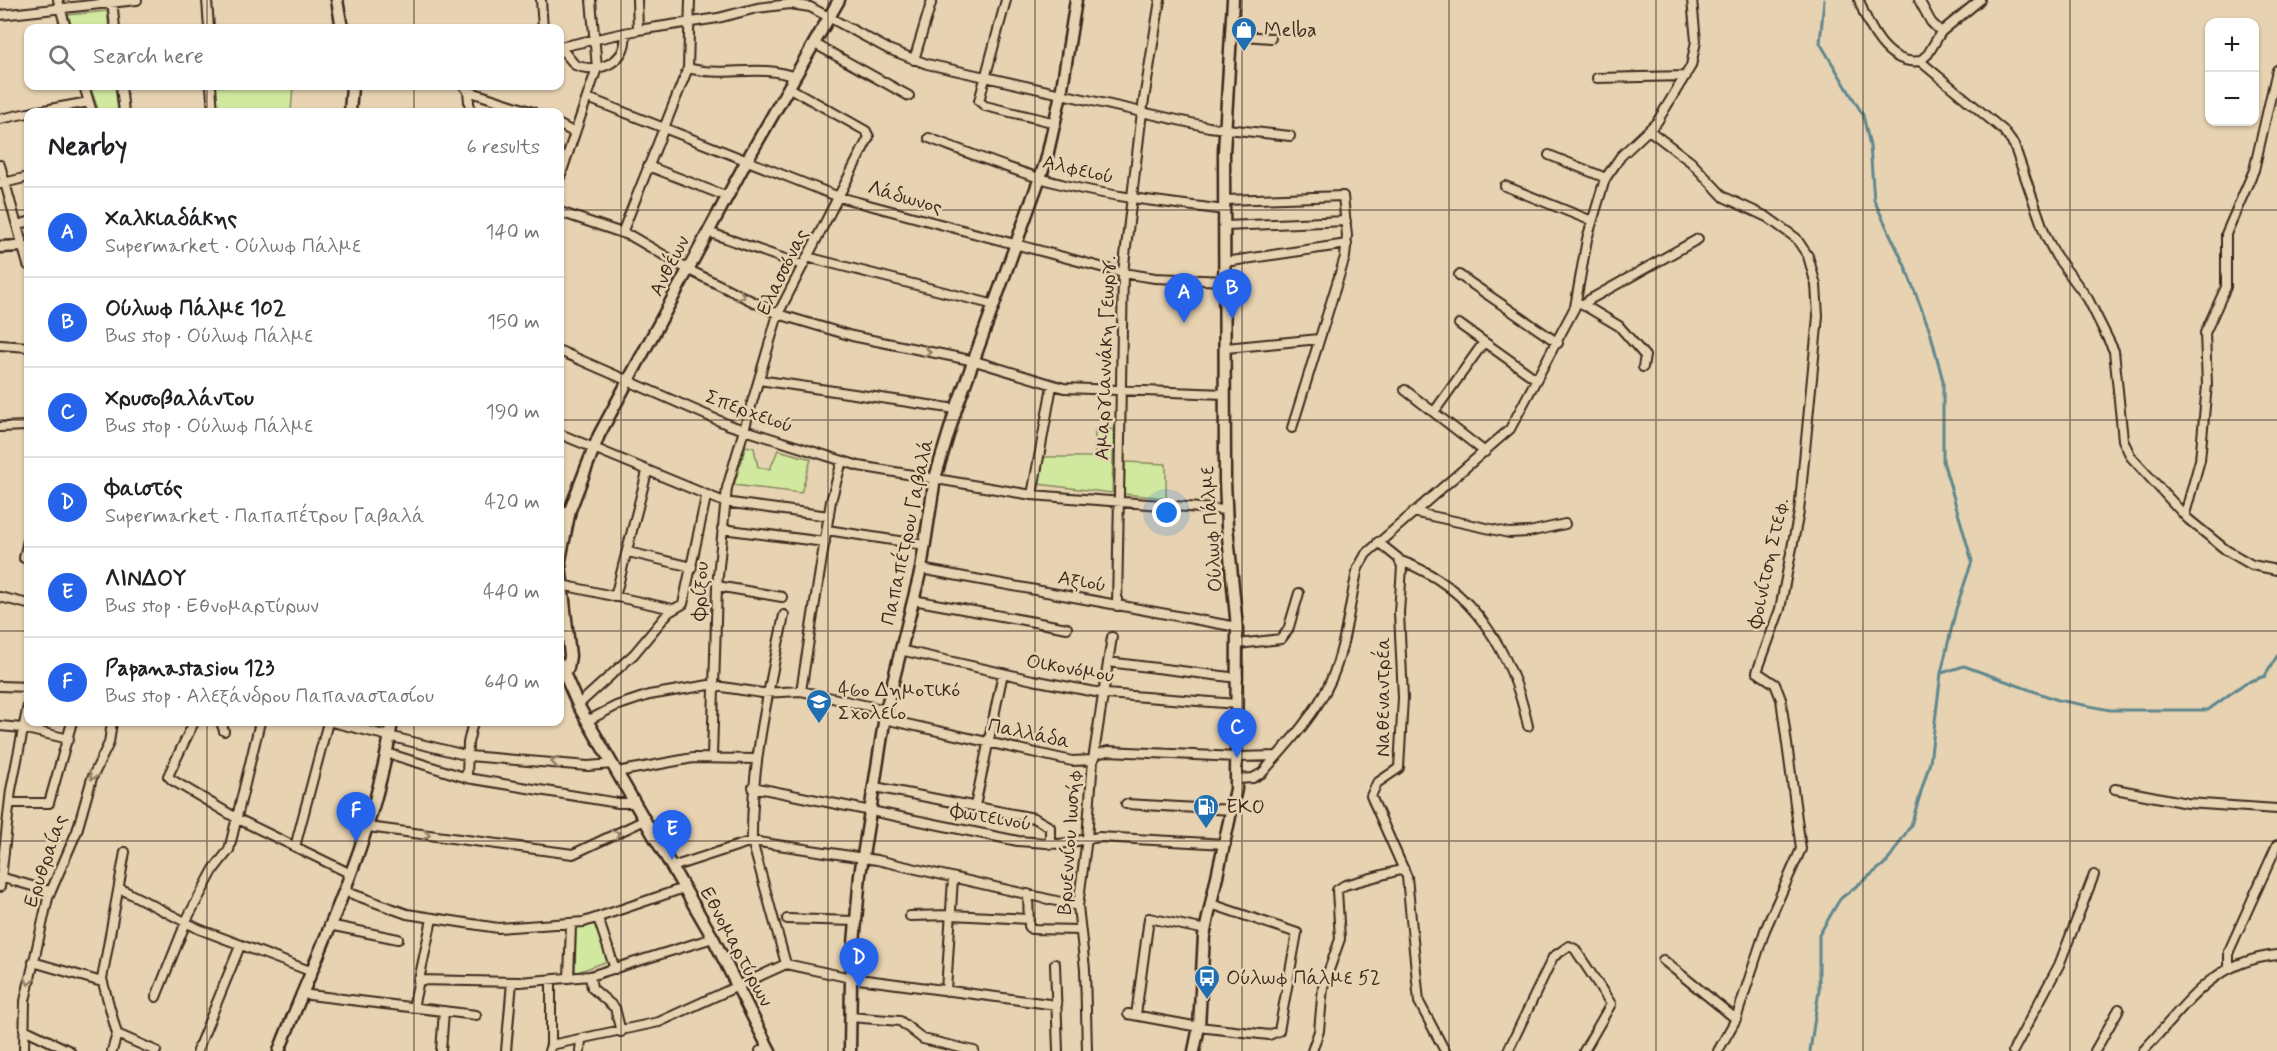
<!DOCTYPE html>
<html lang="en">
<head>
<meta charset="utf-8">
<style>
	body { margin:0; font-family:Mynerve,sans-serif; background:#f2f2f2; color:#202124 }
	.controls { position:absolute; right:18px; top:18px; display:grid; overflow:hidden; border-radius:12px; box-shadow:0 2px 4px #0004 }
	.controls button { width:54px; height:54px; display:grid; place-items:center; padding:0; border:0; border-bottom:2px solid #e0e0e0; background:#fff; color:#202124; font:30px sans-serif }
	.you { position:absolute; left:1167px; top:513px; width:21px; height:21px; margin:-15px; border:4px solid #fff; border-radius:50%; background:#1a73e8; box-shadow:0 0 0 9px #1a73e833 }
	.badge { display:grid; place-items:center; width:39px; height:39px; border-radius:50%; background:#2563eb; color:#fff; font-size:20px; font-weight:700 }
	.pin { position:absolute; translate:-50% -50px; filter:drop-shadow(0 2px 3px #0008) }
	.pin::after { content:''; position:absolute; top:32px; width:21px; height:18px; background:inherit; clip-path:polygon(0 0,100% 0,50% 100%) }
	.list { margin:0; padding:0; list-style:none }
	h2 { display:flex; justify-content:space-between; align-items:center; height:78px; margin:0; padding:0 24px; font-size:26px }
	h2 small { font-size:20px; font-weight:400; color:#757577 }
	.list li { display:grid; grid-template-columns:39px 1fr auto; gap:18px; align-items:center; box-sizing:border-box; height:90px; padding:0 24px; border-top:2px solid #e0e0e0 }
	.list b { display:block; font-size:22px; white-space:nowrap }
	.list p { margin:0; font-size:20px; white-space:nowrap; color:#757577 }
	.list em { font-size:20px; font-style:normal; color:#757577 }
	.icon { flex:none; width:33px; height:33px; fill:none; stroke:currentColor; stroke-width:2; stroke-linecap:round; stroke-linejoin:round }
	.map { position:relative; flex:none; width:2277px; height:1051px; overflow:hidden }
	.search { position:absolute; background:#fff; box-shadow:0 2px 4px #0004; left:24px; top:24px; width:540px; height:66px; display:flex; align-items:center; gap:15px; box-sizing:border-box; padding:0 21px; border-radius:12px; color:#757577; font-size:22px }
	.panel { position:absolute; background:#fff; box-shadow:0 2px 4px #0004; left:24px; top:108px; width:540px; height:618px; border-radius:12px }
	.map>svg:first-child { display:block }
	.green { fill:#d1e99f; stroke:#868a5e; stroke-width:1.5 }
	.lines { fill:none; stroke-linecap:round; stroke-linejoin:round }
	.stream { stroke:#61888e; stroke-width:3 }
	.street-casing { stroke:#3b2a1e; stroke-width:12 }
	.secondary-casing { stroke:#3b2a1e; stroke-width:15 }
	.street { stroke:#e7d2b1; stroke-width:8 }
	.secondary { stroke:#e7d2b1; stroke-width:10 }
	.oneway { stroke:#917e68 }
	.grid { fill:none; stroke:#3b2a1e; stroke-width:1.5; stroke-opacity:0.55 }
	.labels { text-anchor:middle; dominant-baseline:central; stroke-width:5; stroke-linejoin:round; paint-order:stroke }
	.poi-label { font-size:20px; fill:#3b2a1e; stroke:#e7d2b1; text-anchor:start }
	.street-label { font-size:20px; fill:#3b2a1e; stroke:#e7d2b1 }
</style>
</head>
<body>
<div class="map">
<svg width="2277" height="1051" viewBox="0 0 2277 1051">
	<rect width="100%" height="100%" fill="#e7d2b1"/>
	<filter id="ink" filterUnits="userSpaceOnUse"><feTurbulence type="fractalNoise" baseFrequency=".0167" numOctaves="2"/><feDisplacementMap in="SourceGraphic" scale="12" xChannelSelector="R" yChannelSelector="G"/><feConvolveMatrix kernelMatrix="1 2 1 2 8 2 1 2 1" color-interpolation-filters="sRGB"/></filter>
	<g filter="url(#ink)">
		<path class="green" d="M107 11 109 28H72L68 15Z
			M90 86H115L118 112H99Z
			M215 86H293L291 112H216Z
			M1114 429 1112 493 1038 484 1044 457H1095V430Z
			M746 446 754 448 758 467 770 469 778 450 811 459 801 493 734 485Z
			M1125 462 1166 464V498L1124 494Z
			M595 920 608 961 575 973 576 928Z"/>
		<g class="lines">
			<path class="stream" d="M1942 673 1964 666 2058 700 2110 710H2208L2245 683 2265 676 2277 656
				M1810 1051 1819 990V935L1840 899 1887 862 1911 825 1930 762 1941 673 1956 609 1972 561 1943 461V381L1930 331 1905 266 1874 200 1870 146 1863 115 1820 43 1824 0"/>
			<defs>
				<path id="street" d="M58 0 66 28
					M112 0 115 28
					M207 0 209 28
					M541 0 543 28
					M637 0 638 30
					M1006 0 979 101 985 106 1056 123
					M1859 0C1868 26 1887 66 1920 61
					M1919 0 1931 22 1941 32
					M0 15 137 0
					M1230 35 1271 38
					M815 44 909 96
					M560 47 638 30 718 18 757 8 790 4 810 7 888 49 927 64 1209 127 1290 136
					M560 47 575 65C599 75 629 61 625 33
					M914 60 932 0
					M1920 61 2003 130 2014 145 2046 237 2056 256 2088 299 2114 351 2123 440 2131 457 2188 519 2226 550 2252 565 2277 570
					M1920 61 1928 54 1941 32 1980 0
					M688 68C722 78 762 63 794 77
					M1597 78 1686 76
					M84 86 92 112
					M121 86 124 112
					M211 86 213 112
					M464 86 468 91 533 112
					M468 91 470 112
					M588 98 839 197 1123 273 1155 278 1225 281
					M33 112 89 102
					M0 119 28 113
					M560 125 575 133
					M1650 131 1691 162 1724 197 1767 217 1796 238 1808 256 1816 285 1818 316 1799 512 1780 609 1757 672 1775 684 1781 699 1801 849 1765 930 1736 1019 1718 1051
					M929 138C974 155 1018 173 1065 185 1117 198 1172 203 1225 210
					M1549 155 1606 178
					M0 165 28 265
					M648 166 728 197
					M560 177 597 68 591 0
					M0 184 28 177
					M1505 186 1592 221
					M1225 200 1343 196 1347 236 1345 257 1292 428
					M560 212 631 236 689 270 778 314 852 336 975 361 1064 388 1225 394
					M17 225 28 222
					M1225 226 1346 221
					M708 232 802 265
					M622 233 688 68 690 0
					M807 257 995 305
					M1225 262 1347 244
					M1459 275 1558 343
					M1582 304 1619 326 1645 356 1643 367
					M1584 306 1589 300 1698 239
					M1459 324 1536 379
					M0 345 28 347
					M1226 348 1319 339
					M560 351 729 425 859 466 1032 495 1226 510
					M759 380 956 409
					M1405 390 1485 452
					M1434 412 1484 342
					M0 427 28 426
					M560 434 724 502 829 516
					M1032 495 1052 386
					M1413 512 1509 533 1529 532 1565 524
					M2185 514 2200 460 2207 385 2205 333 2226 287V234L2254 170 2277 70
					M560 516 570 510
					M722 529 825 542
					M827 530 925 545
					M28 540 24 558 28 560
					M1378 542 1398 558 1402 566 1399 613 1403 698 1399 768 1377 783 1371 796 1407 877 1419 1002 1445 1051
					M628 552 692 567
					M1401 561C1474 587 1512 653 1528 726
					M921 569 1237 627
					M562 585 673 609
					M717 586 782 597
					M0 597 28 604
					M615 597 647 472
					M913 600 1067 628
					M1117 606 1123 273 1142 112 1160 0
					M784 615C769 690 751 764 752 841L786 964
					M1238 644 1281 639 1288 630 1299 593
					M900 650 1033 680 1106 694 1237 704
					M1108 662 1238 678
					M0 686 28 687
					M801 691 831 501 842 461
					M578 705 634 654 669 612 683 604 706 497
					M884 719 1072 761 1093 760 1097 754 1108 751 1237 757 1277 756
					M587 721 616 706 649 695 709 685 762 693 801 691 886 710
					M194 722 168 776 172 780 238 819 351 874
					M221 722 224 731
					M332 722 469 756 588 766 613 764
					M0 726 22 728 69 739
					M387 753 467 778 618 803H634
					M712 757 717 586 727 488 778 314 869 137 866 131 788 87
					M617 772 693 758 756 759
					M467 778 468 743 473 722
					M1237 779 1253 778 1262 773C1287 745 1316 714 1331 680 1346 646 1349 604 1358 568L1366 554 1510 429 1575 307 1587 239 1605 179 1621 156 1657 122 1691 66 1696 41 1692 0
					M753 787 1018 841 1060 844 1099 837 1226 844
					M875 787 1034 818 1050 827V844
					M2115 789 2187 803 2277 809
					M11 803H49L72 722
					M1126 804 1233 810
					M975 806 1003 673
					M368 827 573 854 645 820
					M295 847 328 722
					M672 867 752 841 877 860 1078 906
					M0 877 50 891
					M0 887 11 790 28 705
					M119 888 199 929 310 971
					M344 891 407 914 498 928 584 922 684 888
					M1028 894 1029 926 1031 929 1080 930
					M910 916 951 915 1028 919
					M598 918 615 969
					M787 919 856 921
					M329 925 398 939
					M1663 960 1736 1019
					M33 962 102 982
					M1055 964 1058 1051
					M2229 967V951L2277 845
					M590 976 592 988 615 1008 621 1032
					M569 978 571 925
					M418 980 520 982 590 976 713 938
					M946 991 953 878
					M301 994 476 1015
					M156 997 188 917 214 869 229 850 260 722
					M413 1008 432 919
					M1128 1014 1199 1027 1269 1035 1279 1031 1297 933 1211 904
					M1136 1015 1149 918 1206 930
					M850 1017 900 1021 923 1039 974 1051
					M24 1029 70 1051
					M117 1034 156 1051
					M551 1045 659 1022 786 964 851 978 1057 1005
					M24 1051 25 1001 48 898 77 831 92 778 109 743 112 722
					M112 1051 117 1034 102 979 125 852
					M197 1051 240 946
					M441 1051 444 1011
					M506 1051 512 982
					M549 1051 551 1045V980
					M580 1051 581 1040
					M760 1051 768 1048
					M1087 1051 1085 969 1078 906 1087 838 1093 760 1112 637
					M1312 1051 1319 1031 1323 987 1340 939 1337 890 1345 885 1404 869
					M1508 1051 1553 957 1569 946 1575 949 1611 1004 1584 1051
					M2013 1051 2059 965 2094 875
					M2095 1051 2119 1009
					M2143 1051C2187 1005 2209 962 2277 955"/>
				<path id="secondary" d="M337 0 342 28
					M350 112 352 86
					M0 247 23 246
					M560 560 570 510 599 435 747 160 839 0
					M560 564 570 656 568 668 560 673
					M560 664 578 705 713 938 770 1051
					M279 1051C321 943 375 838 392 722
					M850 1051 851 978 860 875 886 710 921 569 935 478 956 409 1046 161 1061 94 1076 0
					M1194 1051 1199 1027 1204 936 1236 789 1237 627 1227 526 1225 481 1224 152 1233 0"/>
			</defs>
			<use href="#street" class="street-casing"/>
			<use href="#secondary" class="secondary-casing"/>
			<use href="#street" class="street"/>
			<use href="#secondary" class="secondary"/>
		</g>
		<defs><path id="oneway-chevron" d="M-2-3.5L2.5 0L-2 3.5" fill="none" stroke-width="1.6" stroke-linecap="round" stroke-linejoin="round" transform="scale(1.5)"/></defs>
		<g class="oneway">
			<use href="#oneway-chevron" transform="translate(741 296) rotate(26)"/>
			<use href="#oneway-chevron" transform="translate(927 352) rotate(9)"/>
			<use href="#oneway-chevron" transform="translate(555 762) rotate(-173)"/>
			<use href="#oneway-chevron" transform="translate(93 776) rotate(115)"/>
			<use href="#oneway-chevron" transform="translate(616 834) rotate(-26)"/>
			<use href="#oneway-chevron" transform="translate(426 835) rotate(7)"/>
			<use href="#oneway-chevron" transform="translate(29 981) rotate(102)"/>
		</g>
	</g>
	<path class="grid" d="M207 0V28M414 0V28M621 0V1051M828 0V1051M1035 0V1051M1242 0V1051M1449 0V1051M1656 0V1051M1863 0V1051M2070 0V1051M207 86V112M414 86V112M0 210H28M560 210H2277M0 420H28M560 420H2277M0 631H28M560 631H2277M207 722V1051M414 722V1051M0 841H2277"/>
	<defs>
		<symbol id="shop-pin" viewBox="-11 -11 22 30"><path d="M0 17L-7.5 6A9.5 9.5 0 1 1 7.5 6Z" fill="#1f6fb2" stroke="#e7d2b1"/><path d="M-5-2.5h2.3a2.7 3.5 0 0 1 5.4 0H5L5.5 6h-11ZM-1.5-2.5h3a1.5 2.3 0 0 0-3 0Z" fill="#fff"/></symbol>
		<symbol id="school-pin" viewBox="-11 -11 22 30"><path d="M0 17L-7.5 6A9.5 9.5 0 1 1 7.5 6Z" fill="#1f6fb2" stroke="#e7d2b1"/><path d="M0-5L7-2L0 1L-7-2ZM-4 1L0 2.5L4 1V4Q0 6-4 4Z" fill="#fff"/></symbol>
		<symbol id="fuel-pin" viewBox="-11 -11 22 30"><path d="M0 17L-7.5 6A9.5 9.5 0 1 1 7.5 6Z" fill="#1f6fb2" stroke="#e7d2b1"/><path d="M-5.5-6h7V0h2V4h1.3V-2.5L3-4.5l.8-.8L6-3V5H2.5V1h-1V6h-7ZM-4.2-4.7v3.2H.2V-4.7Z" fill="#fff"/></symbol>
		<symbol id="bus-pin" viewBox="-11 -11 22 30"><path d="M0 17L-7.5 6A9.5 9.5 0 1 1 7.5 6Z" fill="#1f6fb2" stroke="#e7d2b1"/><path d="M-5-6H5V4H4V6H2V4H-2V6H-4V4H-5ZM-3.5-4V0h7V-4ZM-3.5 1.2v1.5H-2V1.2ZM2 1.2v1.5H3.5V1.2Z" fill="#fff"/></symbol>
	</defs>
	<g fill-rule="evenodd">
		<use href="#shop-pin" x="1229" y="15" width="30" height="40"/>
		<use href="#school-pin" x="804" y="687" width="30" height="40"/>
		<use href="#fuel-pin" x="1191" y="792" width="30" height="40"/>
		<use href="#bus-pin" x="1192" y="963" width="30" height="40"/>
	</g>
	<g class="labels">
		<g class="poi-label">
			<text x="1264" y="30">Melba</text>
			<text x="838" y="690">46ο Δημοτικό<tspan x="838" dy="23">Σχολείο</tspan></text>
			<text x="1226" y="807">EKO</text>
			<text x="1226" y="978">Ούλωφ Πάλμε 52</text>
		</g>
		<g class="street-label">
			<text transform="translate(1078 170) rotate(13)">Αλφειού</text>
			<text transform="translate(905 198) rotate(16)">Λάδωνος</text>
			<text transform="translate(670 266) rotate(-63)">Ανθέων</text>
			<text transform="translate(783 272) rotate(-64)">Ελασσόνας</text>
			<text transform="translate(1106 358) rotate(-88)">Αμαργιαννάκη Γεωργ.</text>
			<text transform="translate(749 412) rotate(20)">Σπερχειού</text>
			<text transform="translate(1212 529) rotate(-94)">Ούλωφ Πάλμε</text>
			<text transform="translate(908 532) rotate(-78)">Παπαπέτρου Γαβαλά</text>
			<text transform="translate(1769 563) rotate(-78)">Φοινίτση Στεφ.</text>
			<text transform="translate(1082 582) rotate(10)">Αξιού</text>
			<text transform="translate(701 591) rotate(-87)">Φρίξου</text>
			<text transform="translate(1070 669) rotate(10)">Οικονόμου</text>
			<text transform="translate(1383 697) rotate(-90)">Ναθεναντρέα</text>
			<text transform="translate(1029 734) rotate(12)">Παλλάδα</text>
			<text transform="translate(991 818) rotate(10)">Φωτεινού</text>
			<text transform="translate(1070 842) rotate(-86)">Βρυεννίου Ιωσήφ</text>
			<text transform="translate(46 861) rotate(-71)">Ερυθραίας</text>
			<text transform="translate(736 947) rotate(62)">Εθνομαρτύρων</text>
		</g>
	</g>
</svg>
<div class="controls">
<button>+</button>
<button>−</button>
</div>
<div class="you"></div>
<div class="pin badge" style="left:1184px;top:323px">A</div>
<div class="pin badge" style="left:1232px;top:319px">B</div>
<div class="pin badge" style="left:1237px;top:758px">C</div>
<div class="pin badge" style="left:859px;top:988px">D</div>
<div class="pin badge" style="left:672px;top:860px">E</div>
<div class="pin badge" style="left:356px;top:842px">F</div>
<div class="search"><svg class="icon" aria-label="search" viewBox="0 0 24 24"><circle cx="10" cy="10" r="6"/><path d="M15 15l6 6"/></svg>Search here</div>
<section class="panel">
<h2>Nearby<small>6 results</small></h2>
<ul class="list">
<li><span class="badge">A</span><div><b>Χαλκιαδάκης</b><p>Supermarket · Ούλωφ Πάλμε</p></div><em>140 m</em></li>
<li><span class="badge">B</span><div><b>Ούλωφ Πάλμε 102</b><p>Bus stop · Ούλωφ Πάλμε</p></div><em>150 m</em></li>
<li><span class="badge">C</span><div><b>Χρυσοβαλάντου</b><p>Bus stop · Ούλωφ Πάλμε</p></div><em>190 m</em></li>
<li><span class="badge">D</span><div><b>Φαιστός</b><p>Supermarket · Παπαπέτρου Γαβαλά</p></div><em>420 m</em></li>
<li><span class="badge">E</span><div><b>ΛΙΝΔΟΥ</b><p>Bus stop · Εθνομαρτύρων</p></div><em>440 m</em></li>
<li><span class="badge">F</span><div><b>Papanastasiou 123</b><p>Bus stop · Αλεξάνδρου Παπαναστασίου</p></div><em>640 m</em></li>
</ul>
</section>
</div>
</body>
</html>
